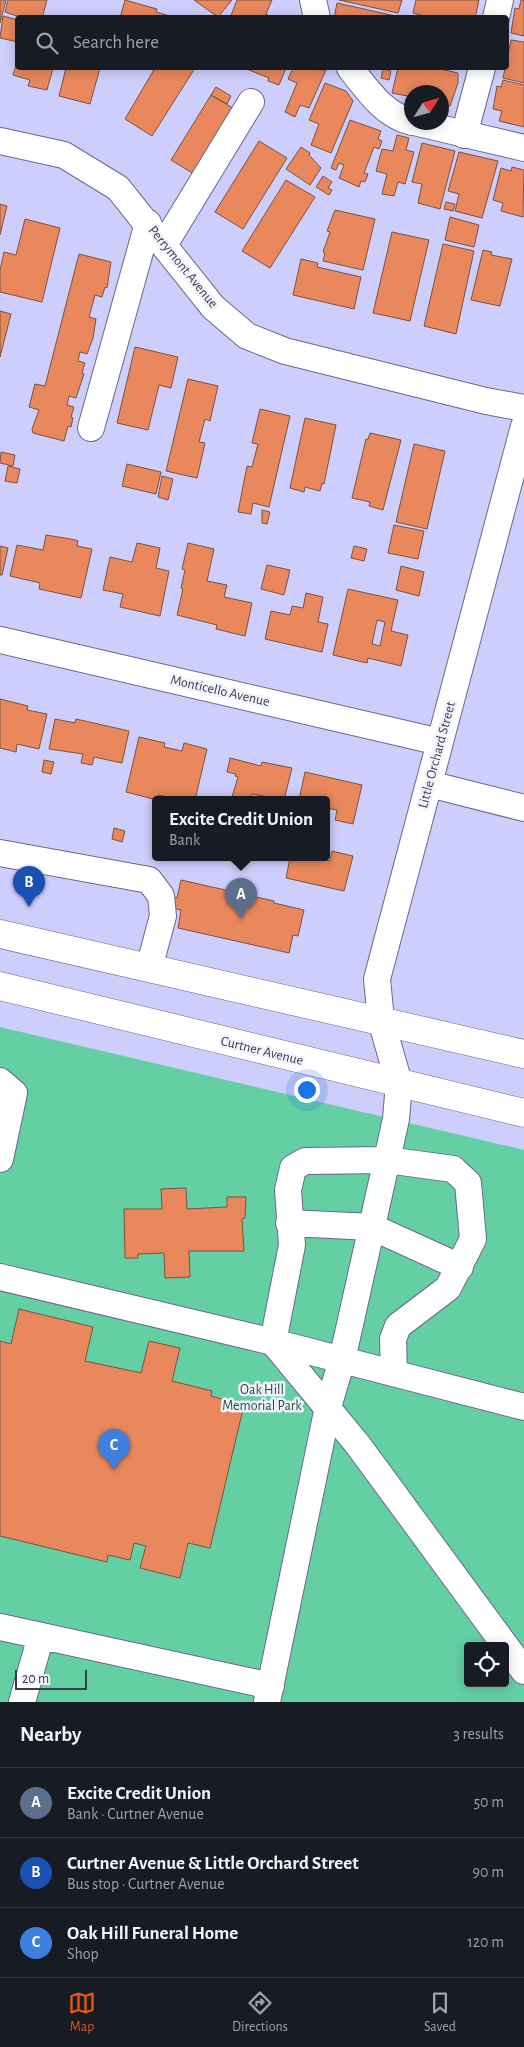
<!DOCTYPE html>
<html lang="en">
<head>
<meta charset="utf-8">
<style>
	body { margin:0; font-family:"Alegreya Sans",sans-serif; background:#20242c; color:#f1f3f6 }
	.controls { position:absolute; right:15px; bottom:15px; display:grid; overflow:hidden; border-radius:5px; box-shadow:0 2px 12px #0003 }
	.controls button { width:45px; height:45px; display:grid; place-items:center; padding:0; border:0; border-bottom:1px solid #363941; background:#171b24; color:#f1f3f6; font:25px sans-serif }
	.compass { position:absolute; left:404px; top:85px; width:45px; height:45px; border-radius:50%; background:#171b24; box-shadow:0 2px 12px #0003; rotate:53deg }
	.scale { position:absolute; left:15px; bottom:12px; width:72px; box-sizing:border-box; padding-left:5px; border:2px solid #3b3b4d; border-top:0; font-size:14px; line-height:18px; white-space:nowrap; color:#3b3b4d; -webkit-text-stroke:4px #f3f3fd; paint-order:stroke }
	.you { position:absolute; left:306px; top:1089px; width:18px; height:18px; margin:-12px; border:4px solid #fff; border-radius:50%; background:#1a73e8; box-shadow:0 0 0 8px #1a73e833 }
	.badge { display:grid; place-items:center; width:32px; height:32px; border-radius:50%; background:#ea580c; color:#fff; font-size:16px; font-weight:700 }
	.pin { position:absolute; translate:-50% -41px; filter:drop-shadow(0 1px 2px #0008) }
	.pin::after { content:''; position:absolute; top:26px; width:18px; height:15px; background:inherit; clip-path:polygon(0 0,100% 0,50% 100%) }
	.popup { position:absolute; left:152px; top:796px; width:178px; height:65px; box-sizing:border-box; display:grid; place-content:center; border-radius:5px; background:#171b24; filter:drop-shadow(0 1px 4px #0005); font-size:16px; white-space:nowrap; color:#9ea1a6 }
	.popup b { font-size:19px; color:#f1f3f6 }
	.popup::after { content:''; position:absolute; left:50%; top:100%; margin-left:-10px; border:10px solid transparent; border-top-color:#171b24 }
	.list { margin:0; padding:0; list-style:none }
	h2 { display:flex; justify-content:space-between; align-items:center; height:65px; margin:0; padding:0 20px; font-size:21px }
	h2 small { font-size:16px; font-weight:400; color:#9ea1a6 }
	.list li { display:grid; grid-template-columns:32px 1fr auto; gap:15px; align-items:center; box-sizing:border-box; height:70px; padding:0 20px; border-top:1px solid #363941 }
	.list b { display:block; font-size:19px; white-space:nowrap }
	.list p { margin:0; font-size:16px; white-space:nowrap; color:#9ea1a6 }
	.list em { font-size:16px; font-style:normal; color:#9ea1a6 }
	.icon { flex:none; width:28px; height:28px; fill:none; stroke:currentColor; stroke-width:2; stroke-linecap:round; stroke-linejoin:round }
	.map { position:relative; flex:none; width:524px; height:1702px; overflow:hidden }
	.search { position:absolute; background:#171b24; box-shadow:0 2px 12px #0003; left:15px; right:15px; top:15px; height:55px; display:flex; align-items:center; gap:12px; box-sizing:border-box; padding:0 18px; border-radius:5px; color:#9ea1a6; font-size:19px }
	.sheet { height:275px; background:#171b24 }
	nav { display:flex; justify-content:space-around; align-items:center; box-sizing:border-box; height:70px; border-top:1px solid #363941; background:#171b24; font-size:14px; color:#9ea1a6 }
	nav a { display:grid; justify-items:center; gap:2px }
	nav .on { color:#ea580c }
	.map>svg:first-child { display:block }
	.green { fill:#65cfa4; fill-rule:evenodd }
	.building { fill:#e8885c; stroke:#7b5240; fill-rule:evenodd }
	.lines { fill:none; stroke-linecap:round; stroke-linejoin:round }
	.minor-casing { stroke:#686890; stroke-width:28 }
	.major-casing { stroke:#686890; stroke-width:29 }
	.minor { stroke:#fff; stroke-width:26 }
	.major { stroke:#fff; stroke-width:28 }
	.labels { text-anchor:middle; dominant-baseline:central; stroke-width:5; stroke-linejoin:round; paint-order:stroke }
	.street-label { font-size:14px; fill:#3b3b4d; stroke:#f3f3fd }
	.park-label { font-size:14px; fill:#1b4e3a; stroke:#f3f3fd }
</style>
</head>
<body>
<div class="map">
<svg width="524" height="1702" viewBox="0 0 524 1702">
	<rect width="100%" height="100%" fill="#cecefc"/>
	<path class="green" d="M0 1027 524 1150V1702H0ZM468 1646H505V1683H468Z"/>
	<path class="building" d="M0 0H6L0 23Z
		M8 0H47L42 18H23L5 12Z
		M125 0 157 9 156 12 170 16V18H120Z
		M194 0H232L218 17Z
		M237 0H272L266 14 268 15 267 18H230Z
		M339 0H402L398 13Z
		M416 0H479L475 18H432L413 13Z
		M521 0H524V36L511 33 515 8 519 9Z
		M337 3 400 17V18H334Z
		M3 16 18 20V42L0 38Z
		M511 40 524 42V83L503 78Z
		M18 58V68H53L47 90 28 86 30 80 13 75Z
		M66 68H100L90 104 59 96Z
		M155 68H195L152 136 125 119Z
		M250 68H286L279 85 268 81 269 78 249 70Z
		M293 68 326 70 309 108 300 105 295 117 285 112 297 83 288 79Z
		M398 68 406 69 407 68H436L458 73V83L450 106 442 104V92H412V97L392 93Z
		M383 69 391 71 389 80 381 78Z
		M503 80 524 85V127L499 121 502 111 493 109 497 86 501 87Z
		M325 83 346 91 353 101 331 153 311 145 319 124 309 120Z
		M216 87 231 96 227 104 211 95Z
		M211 95 238 111 199 177 171 160Z
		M350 120 381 131 378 139 382 141 379 149 374 147 364 173 368 174 365 182 361 181 359 187 339 178 344 165 339 163 336 170 331 168Z
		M397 135 409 138 406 150 414 152 405 184 398 182 394 196 382 194 387 174 376 171 382 149 393 151Z
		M259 141 287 158 243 229 215 212Z
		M422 143 455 151 440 209 418 203 422 184 412 182Z
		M301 147 310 153 309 155 321 168 310 185 286 169Z
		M459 152 498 161 482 218 455 211 459 194 448 191Z
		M512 167 524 170 523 217 501 211 503 203 493 200 501 168 511 171Z
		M323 176 332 182 328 188 332 190 329 195 316 187Z
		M286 180 315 197 270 268 242 251Z
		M446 202 455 204 453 211 444 209Z
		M0 204 7 206 0 235Z
		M335 210 375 219 363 270 323 261 325 253 323 252 330 232 327 231Z
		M450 217 479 225 474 247 445 240Z
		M25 219 60 228 42 302 0 292V270L4 252 16 255Z
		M392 232 429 240 410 321 373 313Z
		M443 244 474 251 456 334 424 326Z
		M483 250 492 252 491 255 512 259 500 306 471 300Z
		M79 254 111 262 107 288 105 287 102 297 95 295 89 317 96 319 93 338 87 354 80 352 78 361 85 363 82 373 84 374 76 398 69 396 67 405 74 407 71 417 73 418 71 427 68 426 64 441 33 433 32 429 39 410 29 407 35 384 45 386Z
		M301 259 318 263 317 267 361 277 354 309 293 295Z
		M0 311 11 314 0 357Z
		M135 347 178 357 171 388 159 385 148 430 117 423Z
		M188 379 218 386 210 421 205 419 199 442 205 443 197 478 166 471Z
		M260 409 290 416 269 507 253 503 251 514 238 512 247 466 252 467 258 444 252 443Z
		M305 418 336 425 324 484 322 483 320 491 305 487 304 492 290 488Z
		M370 433 401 440 383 510 369 506 370 502 352 498 366 439H368Z
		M414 444 445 451 427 529 396 522Z
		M1 452 15 455 13 466 0 463Z
		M127 464 161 472 156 494 122 486Z
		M8 466 20 469 17 483 5 481Z
		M162 476 173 479 168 500 158 497Z
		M262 510 270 512 267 524 262 523Z
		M394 525 424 531 418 559 388 553Z
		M46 535 76 540 78 541 77 546 92 549 81 598 39 589 40 583 10 576 17 545 43 550Z
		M137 543 160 548 156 568 169 571 160 616 120 607 123 594 103 590 110 557 132 562Z
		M188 543 214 549 207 581 227 585 224 597 252 603 245 636 216 629 217 625 177 615 183 589 181 588 185 570 182 569Z
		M0 546 8 548 2 575H0Z
		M354 546 367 549 364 561 351 558Z
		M267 565 290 570 284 595 261 589Z
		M401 566 424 572 419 596 396 590Z
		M348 589 398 600 391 631 408 635 401 666 368 658 367 663 333 655ZM377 620 385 622 380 646 372 644Z
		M306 593 323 597 318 622 328 624 322 652 265 639 271 611 290 615 292 606 303 608Z
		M0 699 28 706 27 710 47 714 39 749 17 744 16 752 0 748Z
		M55 719 75 723 76 719 129 731 122 763 94 757 92 765 81 763 83 754 49 749Z
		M139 737 165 743 164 747 182 751 184 743 207 749 195 800H171L172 798 158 795 157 800 126 792Z
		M230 758 261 766 262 762 292 768 284 800 252 794 250 800 232 797 238 777 235 776 236 774 227 772Z
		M44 760 54 762 51 774 42 772Z
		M305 772 362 785 353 824 335 820 337 810 326 808V800H299Z
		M114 828 125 831 122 842 112 839Z
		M332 851 353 856 344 891 286 878 290 858H315L330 861Z
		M181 880 274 901V903L304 910 298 936 293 935 289 953 178 928 181 910 171 908 173 897 177 898Z
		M186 1188 187 1209 227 1207V1197H246L245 1218 242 1219 244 1251H189L190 1277 165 1278 164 1253 138 1254V1258H125L124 1209H162L161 1189Z
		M19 1309 93 1327 85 1361 141 1373 149 1341 180 1348 172 1381 212 1391 211 1396 244 1405 210 1548 188 1543 180 1578 140 1568 146 1546 134 1543 130 1560 108 1555 107 1562 0 1536V1341L11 1344Z"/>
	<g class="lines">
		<defs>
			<path id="minor" d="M313 0 317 18
				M496 18 500 0
				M350 68C367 89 383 115 412 122
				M414 122 524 148
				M464 135 482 68
				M0 141 64 155 118 188 213 307 247 336 285 351 486 401 524 408
				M164 245 251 102
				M91 428 148 223
				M0 640 440 742
				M429 784 524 808
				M0 853 149 880 161 896 163 916 149 968
				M0 1081 14 1093 0 1159
				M289 1223 372 1227 460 1267
				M0 1277 273 1342 524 1407
				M394 1373 393 1339 398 1326 448 1288 473 1239 468 1183 453 1169 387 1160 305 1161 293 1168 288 1190 292 1245 273 1342 358 1445 524 1671
				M0 1627 271 1686
				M22 1702 41 1636
				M267 1702 328 1407 342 1360 396 1119 399 1083 381 1020 377 979 524 426"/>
			<path id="major" d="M0 934 524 1054
				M0 986 524 1113"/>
		</defs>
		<use href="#minor" class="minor-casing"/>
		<use href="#major" class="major-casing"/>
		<use href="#minor" class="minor"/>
		<use href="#major" class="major"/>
	</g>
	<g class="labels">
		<g class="street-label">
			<text transform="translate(183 267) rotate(51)">Perrymont Avenue</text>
			<text transform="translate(220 691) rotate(13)">Monticello Avenue</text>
			<text transform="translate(437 755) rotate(-75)">Little Orchard Street</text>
			<text transform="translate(262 1051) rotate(14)">Curtner Avenue</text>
		</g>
		<g class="park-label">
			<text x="262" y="1390">Oak Hill<tspan x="262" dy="16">Memorial Park</tspan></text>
		</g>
	</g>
</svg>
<div class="controls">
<button><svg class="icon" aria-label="locate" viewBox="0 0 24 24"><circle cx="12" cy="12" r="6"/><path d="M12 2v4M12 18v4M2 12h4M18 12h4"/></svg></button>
</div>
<svg class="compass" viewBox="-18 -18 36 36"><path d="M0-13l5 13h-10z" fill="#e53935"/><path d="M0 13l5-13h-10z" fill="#9ea1a6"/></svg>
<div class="scale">20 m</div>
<div class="you"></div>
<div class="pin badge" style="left:241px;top:919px;background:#5c6f8a">A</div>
<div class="popup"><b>Excite Credit Union</b>Bank</div>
<div class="pin badge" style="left:29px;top:907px;background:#1a4fb4">B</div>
<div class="pin badge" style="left:114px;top:1470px;background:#3f7fe0">C</div>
<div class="search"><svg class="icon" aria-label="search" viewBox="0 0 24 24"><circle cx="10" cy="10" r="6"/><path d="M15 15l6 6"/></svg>Search here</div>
</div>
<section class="sheet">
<h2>Nearby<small>3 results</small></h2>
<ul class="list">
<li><span class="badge" style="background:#5c6f8a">A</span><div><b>Excite Credit Union</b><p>Bank · Curtner Avenue</p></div><em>50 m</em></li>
<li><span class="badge" style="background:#1a4fb4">B</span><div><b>Curtner Avenue &amp; Little Orchard Street</b><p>Bus stop · Curtner Avenue</p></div><em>90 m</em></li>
<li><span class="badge" style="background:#3f7fe0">C</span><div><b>Oak Hill Funeral Home</b><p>Shop</p></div><em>120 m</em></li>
</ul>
</section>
<nav>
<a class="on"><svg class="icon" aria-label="map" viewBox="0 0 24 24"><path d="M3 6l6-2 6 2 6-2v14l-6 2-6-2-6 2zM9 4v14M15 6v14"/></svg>Map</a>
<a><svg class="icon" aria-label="directions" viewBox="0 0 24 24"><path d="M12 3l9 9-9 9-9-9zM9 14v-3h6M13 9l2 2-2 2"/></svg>Directions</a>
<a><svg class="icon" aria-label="saved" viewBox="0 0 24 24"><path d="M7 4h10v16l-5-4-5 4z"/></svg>Saved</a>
</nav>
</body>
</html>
